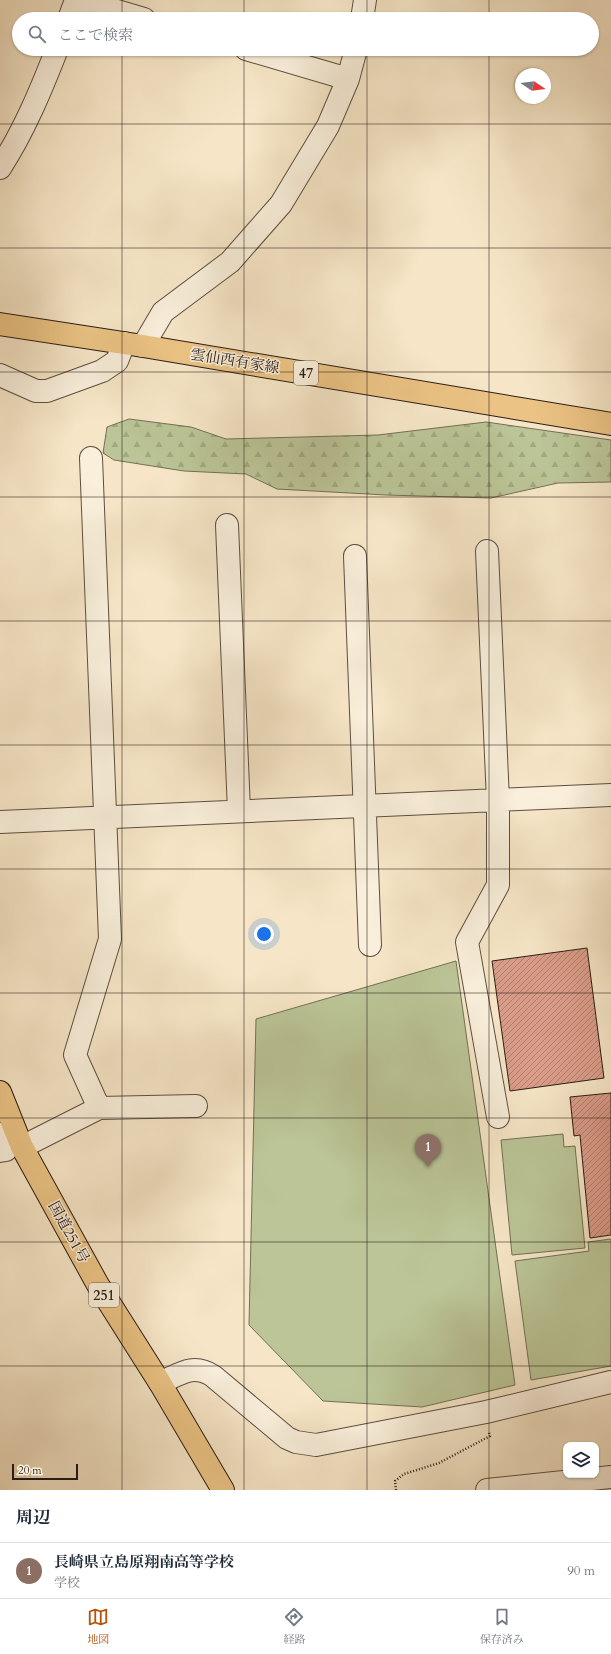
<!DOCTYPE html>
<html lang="ja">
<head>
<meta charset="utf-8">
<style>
	body { margin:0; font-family:Cardo,"Noto Serif JP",serif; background:#f6f6f7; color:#1f2937 }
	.controls { position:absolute; right:12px; bottom:12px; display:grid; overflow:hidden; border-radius:8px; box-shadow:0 1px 3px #0004 }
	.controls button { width:36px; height:36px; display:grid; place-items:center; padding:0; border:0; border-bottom:1px solid #e0e1e3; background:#fff; color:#1f2937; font:20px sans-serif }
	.compass { position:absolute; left:515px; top:68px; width:36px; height:36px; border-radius:50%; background:#fff; box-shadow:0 1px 3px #0004; rotate:103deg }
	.scale { position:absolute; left:12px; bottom:10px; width:66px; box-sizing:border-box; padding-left:4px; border:2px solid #2a1c16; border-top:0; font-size:11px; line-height:14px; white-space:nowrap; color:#2a1c16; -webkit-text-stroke:3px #f9efdb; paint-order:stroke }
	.you { position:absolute; left:264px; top:934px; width:14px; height:14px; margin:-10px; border:3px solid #fff; border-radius:50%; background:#1a73e8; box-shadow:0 0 0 6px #1a73e833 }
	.badge { display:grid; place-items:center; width:26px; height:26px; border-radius:50%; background:#b45309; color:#fff; font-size:13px; font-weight:700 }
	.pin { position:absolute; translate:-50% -33px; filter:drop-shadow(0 1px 2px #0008) }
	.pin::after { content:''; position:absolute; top:21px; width:14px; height:12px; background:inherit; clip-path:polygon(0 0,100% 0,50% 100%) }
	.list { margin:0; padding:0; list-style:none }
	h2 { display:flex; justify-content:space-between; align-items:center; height:52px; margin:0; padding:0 16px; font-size:17px }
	h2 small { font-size:13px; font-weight:400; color:#747a83 }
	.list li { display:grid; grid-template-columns:26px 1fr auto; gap:12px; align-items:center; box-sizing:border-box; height:56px; padding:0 16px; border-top:1px solid #e0e1e3 }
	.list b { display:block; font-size:15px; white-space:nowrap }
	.list p { margin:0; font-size:13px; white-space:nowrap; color:#747a83 }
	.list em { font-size:13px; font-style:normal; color:#747a83 }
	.icon { flex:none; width:22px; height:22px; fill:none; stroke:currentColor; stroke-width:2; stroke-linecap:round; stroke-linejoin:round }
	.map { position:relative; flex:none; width:611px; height:1490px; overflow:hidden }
	.search { position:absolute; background:#fff; box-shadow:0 1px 3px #0004; left:12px; right:12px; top:12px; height:44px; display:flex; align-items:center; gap:10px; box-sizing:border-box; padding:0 14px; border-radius:22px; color:#747a83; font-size:15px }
	.sheet { height:108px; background:#fff }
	nav { display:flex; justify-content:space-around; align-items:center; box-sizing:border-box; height:56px; border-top:1px solid #e0e1e3; background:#fff; font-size:11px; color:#747a83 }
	nav a { display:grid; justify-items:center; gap:2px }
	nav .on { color:#b45309 }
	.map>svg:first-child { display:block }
	.forest { fill:url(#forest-firs); stroke:#727056 }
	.pitch { fill:#bbc597; stroke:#727056 }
	.building { fill:url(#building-hatch); stroke:#2a1c16 }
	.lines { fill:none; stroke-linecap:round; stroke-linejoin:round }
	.minor-casing { stroke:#5d4e42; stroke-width:24 }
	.major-casing { stroke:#2a1c16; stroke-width:24 }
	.highway-casing { stroke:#2a1c16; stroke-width:24 }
	.path { stroke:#2a1c16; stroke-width:2.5; stroke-dasharray:1 2; stroke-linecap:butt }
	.minor { stroke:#f9efdb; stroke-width:22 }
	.major { stroke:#ebc384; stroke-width:22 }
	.highway { stroke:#ebc384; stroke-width:22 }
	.grid { fill:none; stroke:#2a1c16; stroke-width:1; stroke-opacity:0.55 }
	.labels { text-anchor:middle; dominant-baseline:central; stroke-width:3; stroke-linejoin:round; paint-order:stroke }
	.shield { fill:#f9efdb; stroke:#685b51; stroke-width:1 }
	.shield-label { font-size:14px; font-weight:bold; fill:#2a1c16 }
	.street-label { font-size:15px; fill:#2a1c16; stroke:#f9efdb }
</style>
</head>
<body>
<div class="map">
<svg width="611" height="1490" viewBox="0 0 611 1490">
	<defs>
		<pattern id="forest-firs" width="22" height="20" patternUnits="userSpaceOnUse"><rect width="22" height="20" fill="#bbc597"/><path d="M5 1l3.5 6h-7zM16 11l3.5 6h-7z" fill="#a1a981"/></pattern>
		<pattern id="building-hatch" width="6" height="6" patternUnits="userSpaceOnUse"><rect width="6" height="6" fill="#dc9e8b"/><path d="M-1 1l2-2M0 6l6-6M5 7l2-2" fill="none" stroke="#b38071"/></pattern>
	</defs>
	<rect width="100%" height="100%" fill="#f6e6c7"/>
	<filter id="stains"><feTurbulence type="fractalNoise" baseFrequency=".005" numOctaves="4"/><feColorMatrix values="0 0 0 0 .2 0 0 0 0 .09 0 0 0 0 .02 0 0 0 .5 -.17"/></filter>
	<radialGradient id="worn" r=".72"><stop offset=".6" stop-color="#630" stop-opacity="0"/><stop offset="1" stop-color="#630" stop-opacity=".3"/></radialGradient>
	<path class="forest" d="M129 419 191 427 226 439 378 435 486 422 611 440V482L558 483 491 498 386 495 277 489 246 474 184 471 114 460 103 453 107 427Z"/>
	<path class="pitch" d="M456 961 515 1385 422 1407 323 1401 249 1325 256 1019Z
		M563 1134 564 1147 575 1146 585 1248 512 1255 501 1140Z
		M611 1239V1366L531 1380 515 1261 589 1251 588 1242Z"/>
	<path class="building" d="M587 948 604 1078 510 1091 492 961Z
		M611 1093V1235L590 1238 580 1135 574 1136 570 1097Z"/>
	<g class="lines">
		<defs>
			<path id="minor" d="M80 0 144 19
				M69 19 76 0
				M362 19 365 0
				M246 49 348 79
				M0 168C24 131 41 90 57 49
				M143 346 163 312 230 262 281 204 328 126 348 79 356 49
				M0 375 36 391H47L102 371 117 361 124 343
				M227 525 239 811
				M487 551 498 801V885L467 942 498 1117
				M355 556 370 945
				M0 822 611 795
				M99 1108 196 1106
				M0 1134 6 1150 0 1151
				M22 1147 99 1108 75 1055 110 939 91 458
				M160 1383C180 1374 193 1363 213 1376L287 1438 296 1442 316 1445 486 1412 611 1382
				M487 1490 611 1477"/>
			<path id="major" d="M0 324 143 346 611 424"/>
			<path id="highway" d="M0 1092 22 1147 98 1285 160 1383 223 1490"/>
		</defs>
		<use href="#minor" class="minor-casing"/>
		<use href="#major" class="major-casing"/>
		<use href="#highway" class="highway-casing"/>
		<path class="path" d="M396 1490 395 1481 404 1474 439 1463 490 1436 489 1433"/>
		<use href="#minor" class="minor"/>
		<use href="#major" class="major"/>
		<use href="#highway" class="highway"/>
	</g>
	<path class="grid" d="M122 0V19M244 0V19M367 0V19M489 0V19M122 49V1490M244 49V1490M367 49V1490M489 49V1490M0 124H611M0 248H611M0 372H611M0 497H611M0 621H611M0 745H611M0 869H611M0 993H611M0 1118H611M0 1242H611M0 1366H611"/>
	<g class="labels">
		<g class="shield">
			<rect x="294" y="361" width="24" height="24" rx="3"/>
			<rect x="89" y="1283" width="30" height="24" rx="3"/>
		</g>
		<g class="shield-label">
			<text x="306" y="373">47</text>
			<text x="104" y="1295">251</text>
		</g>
		<g class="street-label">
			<text transform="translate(235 361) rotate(9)">雲仙西有家線</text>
			<text transform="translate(69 1232) rotate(61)">国道251号</text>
		</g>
	</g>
	<rect width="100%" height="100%" filter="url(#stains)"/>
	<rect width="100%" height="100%" fill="url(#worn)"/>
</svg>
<div class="controls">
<button><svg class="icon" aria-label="layers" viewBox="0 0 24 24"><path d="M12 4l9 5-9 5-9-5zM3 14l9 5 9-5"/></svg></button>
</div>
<svg class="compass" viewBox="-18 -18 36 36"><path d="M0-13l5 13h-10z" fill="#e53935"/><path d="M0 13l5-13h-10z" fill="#747a83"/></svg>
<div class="scale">20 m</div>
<div class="you"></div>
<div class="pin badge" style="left:428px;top:1167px;background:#8d6e63">1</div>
<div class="search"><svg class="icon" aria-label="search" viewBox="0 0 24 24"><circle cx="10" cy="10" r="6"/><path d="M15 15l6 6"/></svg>ここで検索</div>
</div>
<section class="sheet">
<h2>周辺<small></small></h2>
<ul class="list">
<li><span class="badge" style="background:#8d6e63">1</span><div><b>長崎県立島原翔南高等学校</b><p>学校</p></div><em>90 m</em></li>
</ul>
</section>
<nav>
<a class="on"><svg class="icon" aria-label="map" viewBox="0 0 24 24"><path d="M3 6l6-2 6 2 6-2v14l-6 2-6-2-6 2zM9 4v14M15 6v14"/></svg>地図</a>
<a><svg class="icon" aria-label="directions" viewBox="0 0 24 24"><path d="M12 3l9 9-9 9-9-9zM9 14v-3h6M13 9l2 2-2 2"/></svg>経路</a>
<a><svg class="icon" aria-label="saved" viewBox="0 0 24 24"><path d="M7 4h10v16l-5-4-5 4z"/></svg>保存済み</a>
</nav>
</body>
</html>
